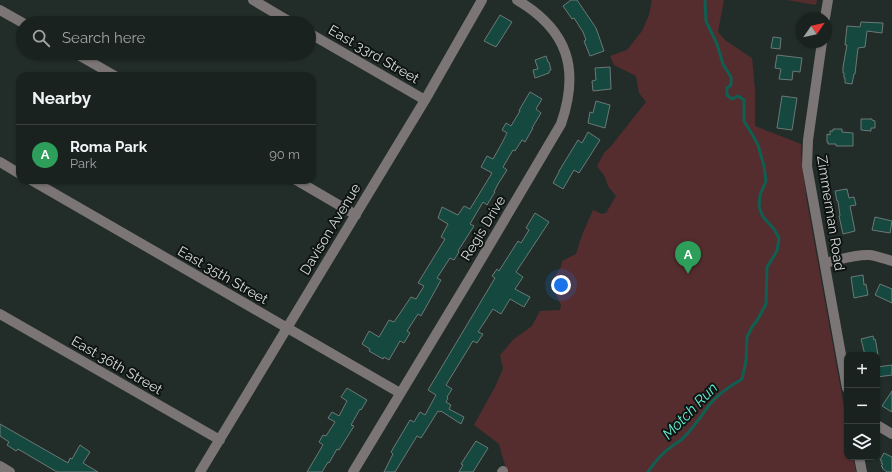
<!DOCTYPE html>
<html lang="en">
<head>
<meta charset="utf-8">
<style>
	body { margin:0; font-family:Raleway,sans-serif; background:#232a29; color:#f1f3f6 }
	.controls { position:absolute; right:12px; bottom:12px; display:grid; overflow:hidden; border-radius:8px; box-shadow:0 1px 3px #0004 }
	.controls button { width:36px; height:36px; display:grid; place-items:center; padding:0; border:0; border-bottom:1px solid #383f3e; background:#1a2220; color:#f1f3f6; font:20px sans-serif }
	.compass { position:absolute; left:796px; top:12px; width:36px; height:36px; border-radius:50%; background:#1a2220; box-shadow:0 1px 3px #0004; rotate:56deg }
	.you { position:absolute; left:561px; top:285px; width:14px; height:14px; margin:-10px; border:3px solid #fff; border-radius:50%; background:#1a73e8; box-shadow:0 0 0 6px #1a73e833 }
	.badge { display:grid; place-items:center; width:26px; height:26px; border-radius:50%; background:#ea580c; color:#fff; font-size:13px; font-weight:700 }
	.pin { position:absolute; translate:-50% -33px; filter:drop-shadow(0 1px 2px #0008) }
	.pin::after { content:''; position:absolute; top:21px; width:14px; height:12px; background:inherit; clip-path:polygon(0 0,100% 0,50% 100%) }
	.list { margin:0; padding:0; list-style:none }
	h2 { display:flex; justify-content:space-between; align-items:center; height:52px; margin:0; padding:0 16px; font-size:17px }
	h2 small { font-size:13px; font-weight:400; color:#9fa4a5 }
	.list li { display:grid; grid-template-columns:26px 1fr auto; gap:12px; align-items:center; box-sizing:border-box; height:60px; padding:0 16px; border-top:1px solid #383f3e }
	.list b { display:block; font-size:15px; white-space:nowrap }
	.list p { margin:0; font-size:13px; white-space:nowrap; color:#9fa4a5 }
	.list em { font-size:13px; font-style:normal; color:#9fa4a5 }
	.icon { flex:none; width:22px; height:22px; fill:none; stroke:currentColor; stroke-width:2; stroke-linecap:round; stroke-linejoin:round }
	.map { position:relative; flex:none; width:892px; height:472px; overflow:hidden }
	.search { position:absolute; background:#1a2220; box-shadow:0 1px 3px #0004; left:16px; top:16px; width:300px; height:44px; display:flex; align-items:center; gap:10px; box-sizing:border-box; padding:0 14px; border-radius:22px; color:#9fa4a5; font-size:15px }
	.panel { position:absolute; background:#1a2220; box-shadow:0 1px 3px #0004; left:16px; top:72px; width:300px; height:112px; border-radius:12px }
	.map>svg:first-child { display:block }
	.green { fill:#562d2f }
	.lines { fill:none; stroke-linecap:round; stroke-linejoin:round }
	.stream { stroke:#0f5f52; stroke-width:3 }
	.building { fill:#15493f; stroke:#6c7875 }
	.minor { stroke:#7b7575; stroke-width:10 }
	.labels { text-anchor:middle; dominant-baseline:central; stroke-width:4; stroke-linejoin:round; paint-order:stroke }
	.street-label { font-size:14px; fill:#d4dbd9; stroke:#0f1413 }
	.water-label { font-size:15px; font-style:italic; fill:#66edd1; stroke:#0f1413 }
</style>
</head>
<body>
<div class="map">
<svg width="892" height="472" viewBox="0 0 892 472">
	<rect width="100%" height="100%" fill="#222d2a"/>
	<path class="green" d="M652 0H724L718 32 726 41 752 58 755 90V126L801 144V156L807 202 847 424V457H853L856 472H507L499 444 474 425 495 387 503 369 500 355 514 339 532 326 540 311 560 310 561 305 558 299 551 281 561 267 562 261 576 254 582 235 593 210 602 214 606 213 616 196 608 186 605 177 597 166 604 153 612 145 646 102 639 93 636 76 614 65 610 56 627 50 642 31 649 15Z
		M787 0H817L816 5Z"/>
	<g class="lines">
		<path class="stream" d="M648 472C654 463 662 453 671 447 674 444 678 442 681 440 693 429 701 416 710 404 719 393 730 386 742 379L746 361 747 337 752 327 758 319 766 304 767 267 777 251 779 238 774 229 763 217 759 207 760 195 766 181 764 166 758 145 752 134 744 121V100L738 96 732 99 727 95V88L731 85V77L723 64 717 44 706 21 705 0"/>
	</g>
	<path class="building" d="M571 0H577L596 28 604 51 590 56 584 41 586 40 583 32 574 18 572 19 563 6Z
		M500 15 512 22 496 47 484 41Z
		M861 22 883 23 882 33 867 31 865 47 858 48 855 74H854L852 84 845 83V78H844V73H843V67L847 45H845L847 26 860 27Z
		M773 37 781 38 780 49 771 48Z
		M777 55 802 58 800 72 793 71 792 80 779 79 781 69 775 68Z
		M546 56 548 62H549L551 70 549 71V73L535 78 533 70 538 69 535 60Z
		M610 67 611 89 593 91 592 81 596 80 595 68Z
		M530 92 542 99 536 109 541 113 532 128H533L525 142 522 140 515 151 513 150 503 167 507 170 498 184 494 192H495L487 205 483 202 470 224 474 226 458 251 459 252 454 260 450 258 437 278 441 280 421 316 418 314 407 331 410 333 404 343 400 341 389 360 384 357 383 359 369 351 370 349 362 344 369 331 379 337 389 320 394 322 411 297 416 299 424 286 418 283 445 239 441 237 448 224 438 218 442 207 458 215 464 206 470 209 492 173 481 167 487 156 493 159 502 143 507 133 502 130 506 123 511 126 520 111H519L521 107Z
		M782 96 797 98 792 130 777 128Z
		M596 101 610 105 605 128 588 123 590 112 593 113Z
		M861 119H872V120L875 121V128H871V131L861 130Z
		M833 129H842V132L853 133V146H836V144H828V142H827V134L830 135V131H833Z
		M588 132 600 140 579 173 574 170 563 189 553 183 559 172V171L578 140 582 143Z
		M847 189 849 198 854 197 856 205 850 206 855 231 843 234 839 216H840L838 201H837L835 191Z
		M535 213 549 222 516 272 523 277 515 289 530 297 524 307 510 299 501 314 493 309 478 332 483 334 477 343 473 341 446 385 452 389 447 397 448 398 446 402 451 405 449 409 464 417 461 424 441 411 440 412 438 411 421 438 417 436 395 472H384L393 454 391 452 410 420 414 422 420 412 425 415 436 395 428 390 492 283 495 278 492 276 497 269 499 271 518 241 521 243 529 230 526 228Z
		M875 217 892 221 890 233 872 230Z
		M863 275 864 285 866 284 868 295 854 298 851 277Z
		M880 284 892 289V303L875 295Z
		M873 336 874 340 875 339 876 343 878 355H865L861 339Z
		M892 365V375L877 377V367Z
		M347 388 367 400 361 410 360 409 351 425 354 426 339 450 337 449 329 463 328 462 322 472H307L323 445 319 442 323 435 326 436 335 422 328 418 332 412 339 416 347 401 341 397Z
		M892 391V412L882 406Z
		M0 424 68 463 70 458 72 459 80 445 90 452 83 463 98 472H57L18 449 16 451 7 445 9 442 0 436Z
		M476 441 488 448 473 472H459L463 465 461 464Z
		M884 453 892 457V472H887L882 468 883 467 881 466 883 464 881 463 882 461 880 460Z"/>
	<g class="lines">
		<path class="minor" d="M253 0 292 23
			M0 10 23 23
			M825 18 828 0
			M309 33 425 100
			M822 42 808 140 807 166 847 388
			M75 53 115 76
			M0 162 20 174
			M31 180 400 393
			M296 180 356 215
			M825 263C839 260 855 254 870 255 877 256 885 259 892 261
			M0 314 220 440
			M877 425 892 434
			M859 457 862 472
			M0 466 10 472
			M200 472 287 328 425 100 482 0
			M353 472 473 273 561 124C580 69 568 30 517 0
			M502 472 503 471"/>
	</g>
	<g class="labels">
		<g class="street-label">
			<text transform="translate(374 54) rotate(30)">East 33rd Street</text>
			<text transform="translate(831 213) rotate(81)">Zimmerman Road</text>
			<text transform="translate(483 228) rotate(-59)">Regis Drive</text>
			<text transform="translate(330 229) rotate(-59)">Davison Avenue</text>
			<text transform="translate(223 275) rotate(30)">East 35th Street</text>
			<text transform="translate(117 365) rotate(30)">East 36th Street</text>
		</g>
		<g class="water-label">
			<text transform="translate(690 411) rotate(-46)">Motch Run</text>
		</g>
	</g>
</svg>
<div class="controls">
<button>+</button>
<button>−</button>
<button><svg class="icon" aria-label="layers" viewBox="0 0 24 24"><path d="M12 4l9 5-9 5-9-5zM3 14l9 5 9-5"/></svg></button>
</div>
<svg class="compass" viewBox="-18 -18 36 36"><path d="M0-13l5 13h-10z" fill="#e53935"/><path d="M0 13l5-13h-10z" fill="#9fa4a5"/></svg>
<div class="you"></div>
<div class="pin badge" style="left:688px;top:274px;background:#2e9e5b">A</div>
<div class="search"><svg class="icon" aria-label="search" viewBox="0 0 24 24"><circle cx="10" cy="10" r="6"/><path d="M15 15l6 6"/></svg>Search here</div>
<section class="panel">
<h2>Nearby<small></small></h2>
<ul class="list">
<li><span class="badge" style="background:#2e9e5b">A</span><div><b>Roma Park</b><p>Park</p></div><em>90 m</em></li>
</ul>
</section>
</div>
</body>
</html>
